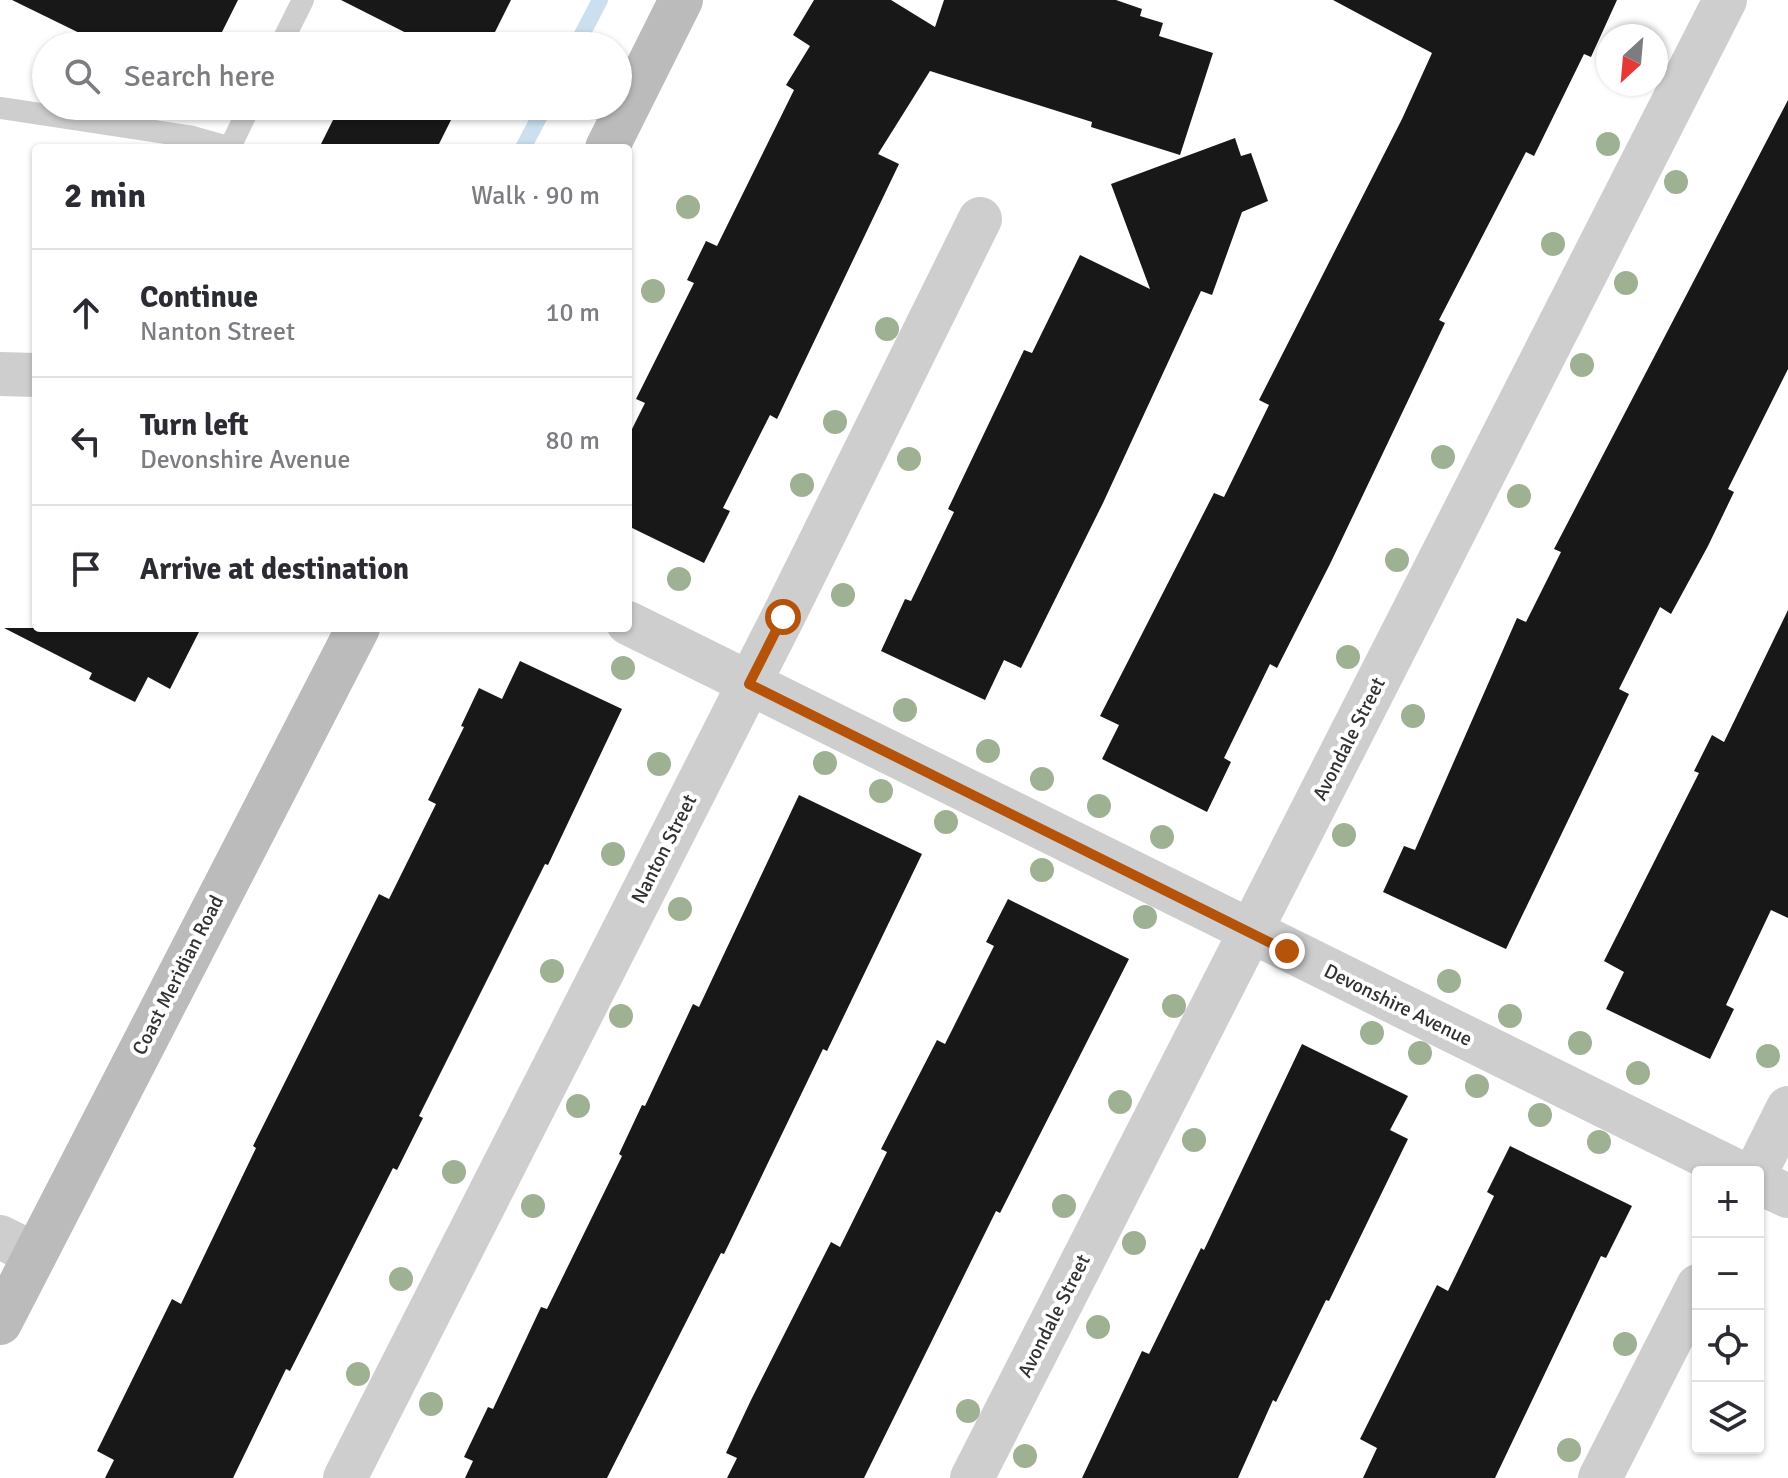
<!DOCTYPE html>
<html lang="en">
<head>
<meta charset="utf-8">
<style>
	body { margin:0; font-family:Signika,sans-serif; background:#f2f2f3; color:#2b2b33 }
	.controls { position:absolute; right:24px; bottom:24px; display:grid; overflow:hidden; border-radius:8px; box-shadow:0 2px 6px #0004 }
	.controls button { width:72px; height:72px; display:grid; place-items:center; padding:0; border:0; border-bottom:2px solid #e1e1e2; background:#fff; color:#2b2b33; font:40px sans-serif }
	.compass { position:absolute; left:1596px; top:24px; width:72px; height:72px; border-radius:50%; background:#fff; box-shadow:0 2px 6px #0004; rotate:206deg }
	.stop { position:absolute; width:24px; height:24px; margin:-18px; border:6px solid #b45309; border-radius:50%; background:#fff }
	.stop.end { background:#b45309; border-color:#fff; box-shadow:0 2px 8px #0008 }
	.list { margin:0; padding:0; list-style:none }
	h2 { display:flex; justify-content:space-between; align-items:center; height:104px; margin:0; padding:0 32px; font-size:34px }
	h2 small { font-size:26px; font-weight:400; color:#7c7c81 }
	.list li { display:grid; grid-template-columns:52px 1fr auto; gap:24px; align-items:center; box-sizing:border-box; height:128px; padding:0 32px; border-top:2px solid #e1e1e2 }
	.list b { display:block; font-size:30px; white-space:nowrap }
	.list p { margin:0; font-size:26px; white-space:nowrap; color:#7c7c81 }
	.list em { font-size:26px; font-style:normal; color:#7c7c81 }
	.icon { flex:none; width:44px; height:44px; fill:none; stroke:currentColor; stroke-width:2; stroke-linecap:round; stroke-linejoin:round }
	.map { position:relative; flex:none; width:1788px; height:1478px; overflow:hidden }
	.search { position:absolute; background:#fff; box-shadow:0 2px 6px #0004; left:32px; top:32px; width:600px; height:88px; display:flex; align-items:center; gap:20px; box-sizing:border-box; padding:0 28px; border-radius:44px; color:#7c7c81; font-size:30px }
	.panel { position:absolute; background:#fff; box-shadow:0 2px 6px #0004; left:32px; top:144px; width:600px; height:488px; border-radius:8px }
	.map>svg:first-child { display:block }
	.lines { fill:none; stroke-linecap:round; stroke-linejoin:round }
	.stream { stroke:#cbdfef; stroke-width:16 }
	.building { fill:#181818 }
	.service { stroke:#cecece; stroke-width:22 }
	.minor { stroke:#cecece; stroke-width:44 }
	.secondary { stroke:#bbb; stroke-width:44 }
	.tree { fill:#9fb193 }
	.route { stroke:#b45309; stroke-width:10 }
	.labels { text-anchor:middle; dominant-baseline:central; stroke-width:8; stroke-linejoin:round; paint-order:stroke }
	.street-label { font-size:20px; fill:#313131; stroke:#fff }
</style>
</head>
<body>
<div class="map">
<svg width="1788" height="1478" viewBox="0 0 1788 1478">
	<rect width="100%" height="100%" fill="#fff"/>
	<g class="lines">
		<path class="stream" d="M576 46 600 0
			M523 148 545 106"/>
	</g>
	<path class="building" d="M12 0H238L215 46H106Z
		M341 0H511L488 46H432Z
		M814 0H891L935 27 944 0H1116L1142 9 1140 16 1163 23 1159 36 1213 53 1180 155 1091 127 1092 122 930 71 878 154 899 164 777 419 770 415 723 508 730 511 704 563 628 526V437L645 403 636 399 694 283 687 280 706 241 717 246 794 90 786 85 810 46 793 35Z
		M1333 0H1617L1591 57 1584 54 1534 156 1526 152 1439 320 1445 323 1330 564 1277 668 1270 664 1224 758 1231 762 1207 812 1102 759 1119 725 1100 716 1214 493 1224 497 1269 405 1259 400 1402 119 1432 53Z
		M1788 100V369L1728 489 1734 492 1708 546 1671 614 1660 607 1619 689 1629 694 1506 949 1383 892 1404 846 1415 850 1517 618 1526 622 1561 552 1554 549Z
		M340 106H458L437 148H319Z
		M1235 138 1241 156 1251 153 1268 201 1242 212 1212 295 1201 291 1103 503 1021 668 1004 660 985 700 881 651 905 599 911 601 954 512 948 509 1024 350 1032 353 1080 255 1150 289 1111 184Z
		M1788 610V918L1771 910 1726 1005 1734 1009 1710 1059 1606 1009 1624 972 1604 961 1699 773 1694 771 1712 735 1724 742Z
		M4 628H201L170 689 148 677 135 702 89 679 92 673Z
		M520 661 622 709 548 865 545 864 419 1116 423 1118 397 1170 393 1168 290 1371 286 1369 233 1478H105L114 1460 97 1451 172 1299 181 1304 256 1148 253 1146 379 894 389 899 436 804 428 800 464 727 461 726 479 688 502 699Z
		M799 795 922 854 827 1051 823 1049 724 1254 721 1253 607 1478H465L473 1461 464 1457 488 1407 493 1409 541 1307 547 1309 622 1156 619 1154 642 1105 645 1106 693 1004 699 1007Z
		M1008 899 1129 959 1000 1213 996 1211 864 1478H727L737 1458 726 1453 751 1400 831 1242 840 1247 887 1152 881 1149 937 1040 945 1044 994 946 986 942Z
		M1302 1044 1408 1096 1390 1130 1408 1139 1329 1301 1326 1300 1276 1402 1273 1400 1238 1478H1082L1142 1351 1149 1354 1201 1248 1204 1250Z
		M1510 1146 1632 1206 1606 1258 1601 1256 1495 1478H1363L1377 1448 1360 1439 1437 1285 1448 1291 1494 1196 1487 1192Z"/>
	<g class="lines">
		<path class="service" d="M280 46 303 0
			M0 108 193 137 232 148
			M230 147 250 106"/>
		<path class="minor" d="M0 374 36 375
			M628 623 1738 1172
			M1756 1172 1788 1108
			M1758 1182 1788 1196
			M0 1237 34 1254
			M345 1478 783 617 980 219
			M972 1478 1725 0
			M1600 1478 1698 1286"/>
		<path class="secondary" d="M607 148 681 0
			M0 1323 358 628"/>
	</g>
	<g class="tree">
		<circle cx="1608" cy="144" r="12"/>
		<circle cx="1676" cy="182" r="12"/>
		<circle cx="688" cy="207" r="12"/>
		<circle cx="1553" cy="244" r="12"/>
		<circle cx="1626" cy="283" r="12"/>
		<circle cx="653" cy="291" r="12"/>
		<circle cx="887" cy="329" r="12"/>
		<circle cx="1582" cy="365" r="12"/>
		<circle cx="835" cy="422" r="12"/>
		<circle cx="1443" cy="457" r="12"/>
		<circle cx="909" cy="459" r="12"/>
		<circle cx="802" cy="485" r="12"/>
		<circle cx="1519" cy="496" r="12"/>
		<circle cx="1397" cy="560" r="12"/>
		<circle cx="679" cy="579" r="12"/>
		<circle cx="843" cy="595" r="12"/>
		<circle cx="1348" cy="657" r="12"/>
		<circle cx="623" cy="668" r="12"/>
		<circle cx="905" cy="710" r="12"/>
		<circle cx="1413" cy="716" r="12"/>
		<circle cx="988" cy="751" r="12"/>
		<circle cx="825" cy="763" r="12"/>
		<circle cx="659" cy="764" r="12"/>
		<circle cx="1042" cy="779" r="12"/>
		<circle cx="881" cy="791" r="12"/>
		<circle cx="1099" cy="806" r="12"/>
		<circle cx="946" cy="822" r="12"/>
		<circle cx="1344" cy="835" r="12"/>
		<circle cx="1162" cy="837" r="12"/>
		<circle cx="613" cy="854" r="12"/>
		<circle cx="1042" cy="870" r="12"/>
		<circle cx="680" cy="909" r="12"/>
		<circle cx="1145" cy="917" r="12"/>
		<circle cx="552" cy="971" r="12"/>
		<circle cx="1449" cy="981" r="12"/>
		<circle cx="1174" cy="1006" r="12"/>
		<circle cx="621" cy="1016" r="12"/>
		<circle cx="1510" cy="1016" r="12"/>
		<circle cx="1372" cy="1033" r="12"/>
		<circle cx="1580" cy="1043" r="12"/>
		<circle cx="1420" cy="1053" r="12"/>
		<circle cx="1768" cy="1056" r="12"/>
		<circle cx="1638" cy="1073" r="12"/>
		<circle cx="1477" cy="1086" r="12"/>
		<circle cx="1120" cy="1102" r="12"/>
		<circle cx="578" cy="1106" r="12"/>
		<circle cx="1540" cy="1115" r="12"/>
		<circle cx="1194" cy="1140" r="12"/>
		<circle cx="1599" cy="1142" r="12"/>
		<circle cx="454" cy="1172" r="12"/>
		<circle cx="533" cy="1206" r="12"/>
		<circle cx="1064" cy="1206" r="12"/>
		<circle cx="1134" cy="1243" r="12"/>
		<circle cx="401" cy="1279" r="12"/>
		<circle cx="1098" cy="1327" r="12"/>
		<circle cx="1625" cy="1344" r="12"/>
		<circle cx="358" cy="1374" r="12"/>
		<circle cx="431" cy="1404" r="12"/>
		<circle cx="968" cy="1411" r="12"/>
		<circle cx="1569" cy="1450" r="12"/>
		<circle cx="1025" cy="1456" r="12"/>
	</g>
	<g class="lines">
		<path class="route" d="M783 617 749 684 1287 951"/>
	</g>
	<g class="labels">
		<g class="street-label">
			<text transform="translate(1349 739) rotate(-63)">Avondale Street</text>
			<text transform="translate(664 849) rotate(-63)">Nanton Street</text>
			<text transform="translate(178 975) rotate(-63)">Coast Meridian Road</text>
			<text transform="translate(1398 1005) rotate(26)">Devonshire Avenue</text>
			<text transform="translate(1054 1316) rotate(-63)">Avondale Street</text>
		</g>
	</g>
</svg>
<div class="controls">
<button>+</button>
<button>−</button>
<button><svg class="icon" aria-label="locate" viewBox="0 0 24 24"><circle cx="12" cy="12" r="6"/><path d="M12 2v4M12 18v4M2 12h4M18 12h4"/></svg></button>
<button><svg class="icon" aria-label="layers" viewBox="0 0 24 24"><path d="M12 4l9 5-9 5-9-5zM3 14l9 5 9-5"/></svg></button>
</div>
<svg class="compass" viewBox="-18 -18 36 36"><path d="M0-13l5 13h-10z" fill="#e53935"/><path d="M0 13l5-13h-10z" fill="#7c7c81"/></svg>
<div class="stop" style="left:783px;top:617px"></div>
<div class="stop end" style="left:1287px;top:951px"></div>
<div class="search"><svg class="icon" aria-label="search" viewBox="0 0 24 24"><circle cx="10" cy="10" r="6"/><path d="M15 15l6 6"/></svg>Search here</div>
<section class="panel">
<h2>2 min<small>Walk · 90 m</small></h2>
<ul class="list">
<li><svg class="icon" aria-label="ahead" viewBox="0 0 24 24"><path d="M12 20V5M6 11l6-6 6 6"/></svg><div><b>Continue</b><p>Nanton Street</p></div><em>10 m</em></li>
<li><svg class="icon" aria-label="left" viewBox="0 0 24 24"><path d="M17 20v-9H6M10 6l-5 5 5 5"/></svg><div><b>Turn left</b><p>Devonshire Avenue</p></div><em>80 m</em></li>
<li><svg class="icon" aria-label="arrive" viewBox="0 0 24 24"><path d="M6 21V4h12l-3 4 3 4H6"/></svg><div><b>Arrive at destination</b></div></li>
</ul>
</section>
</div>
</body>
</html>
